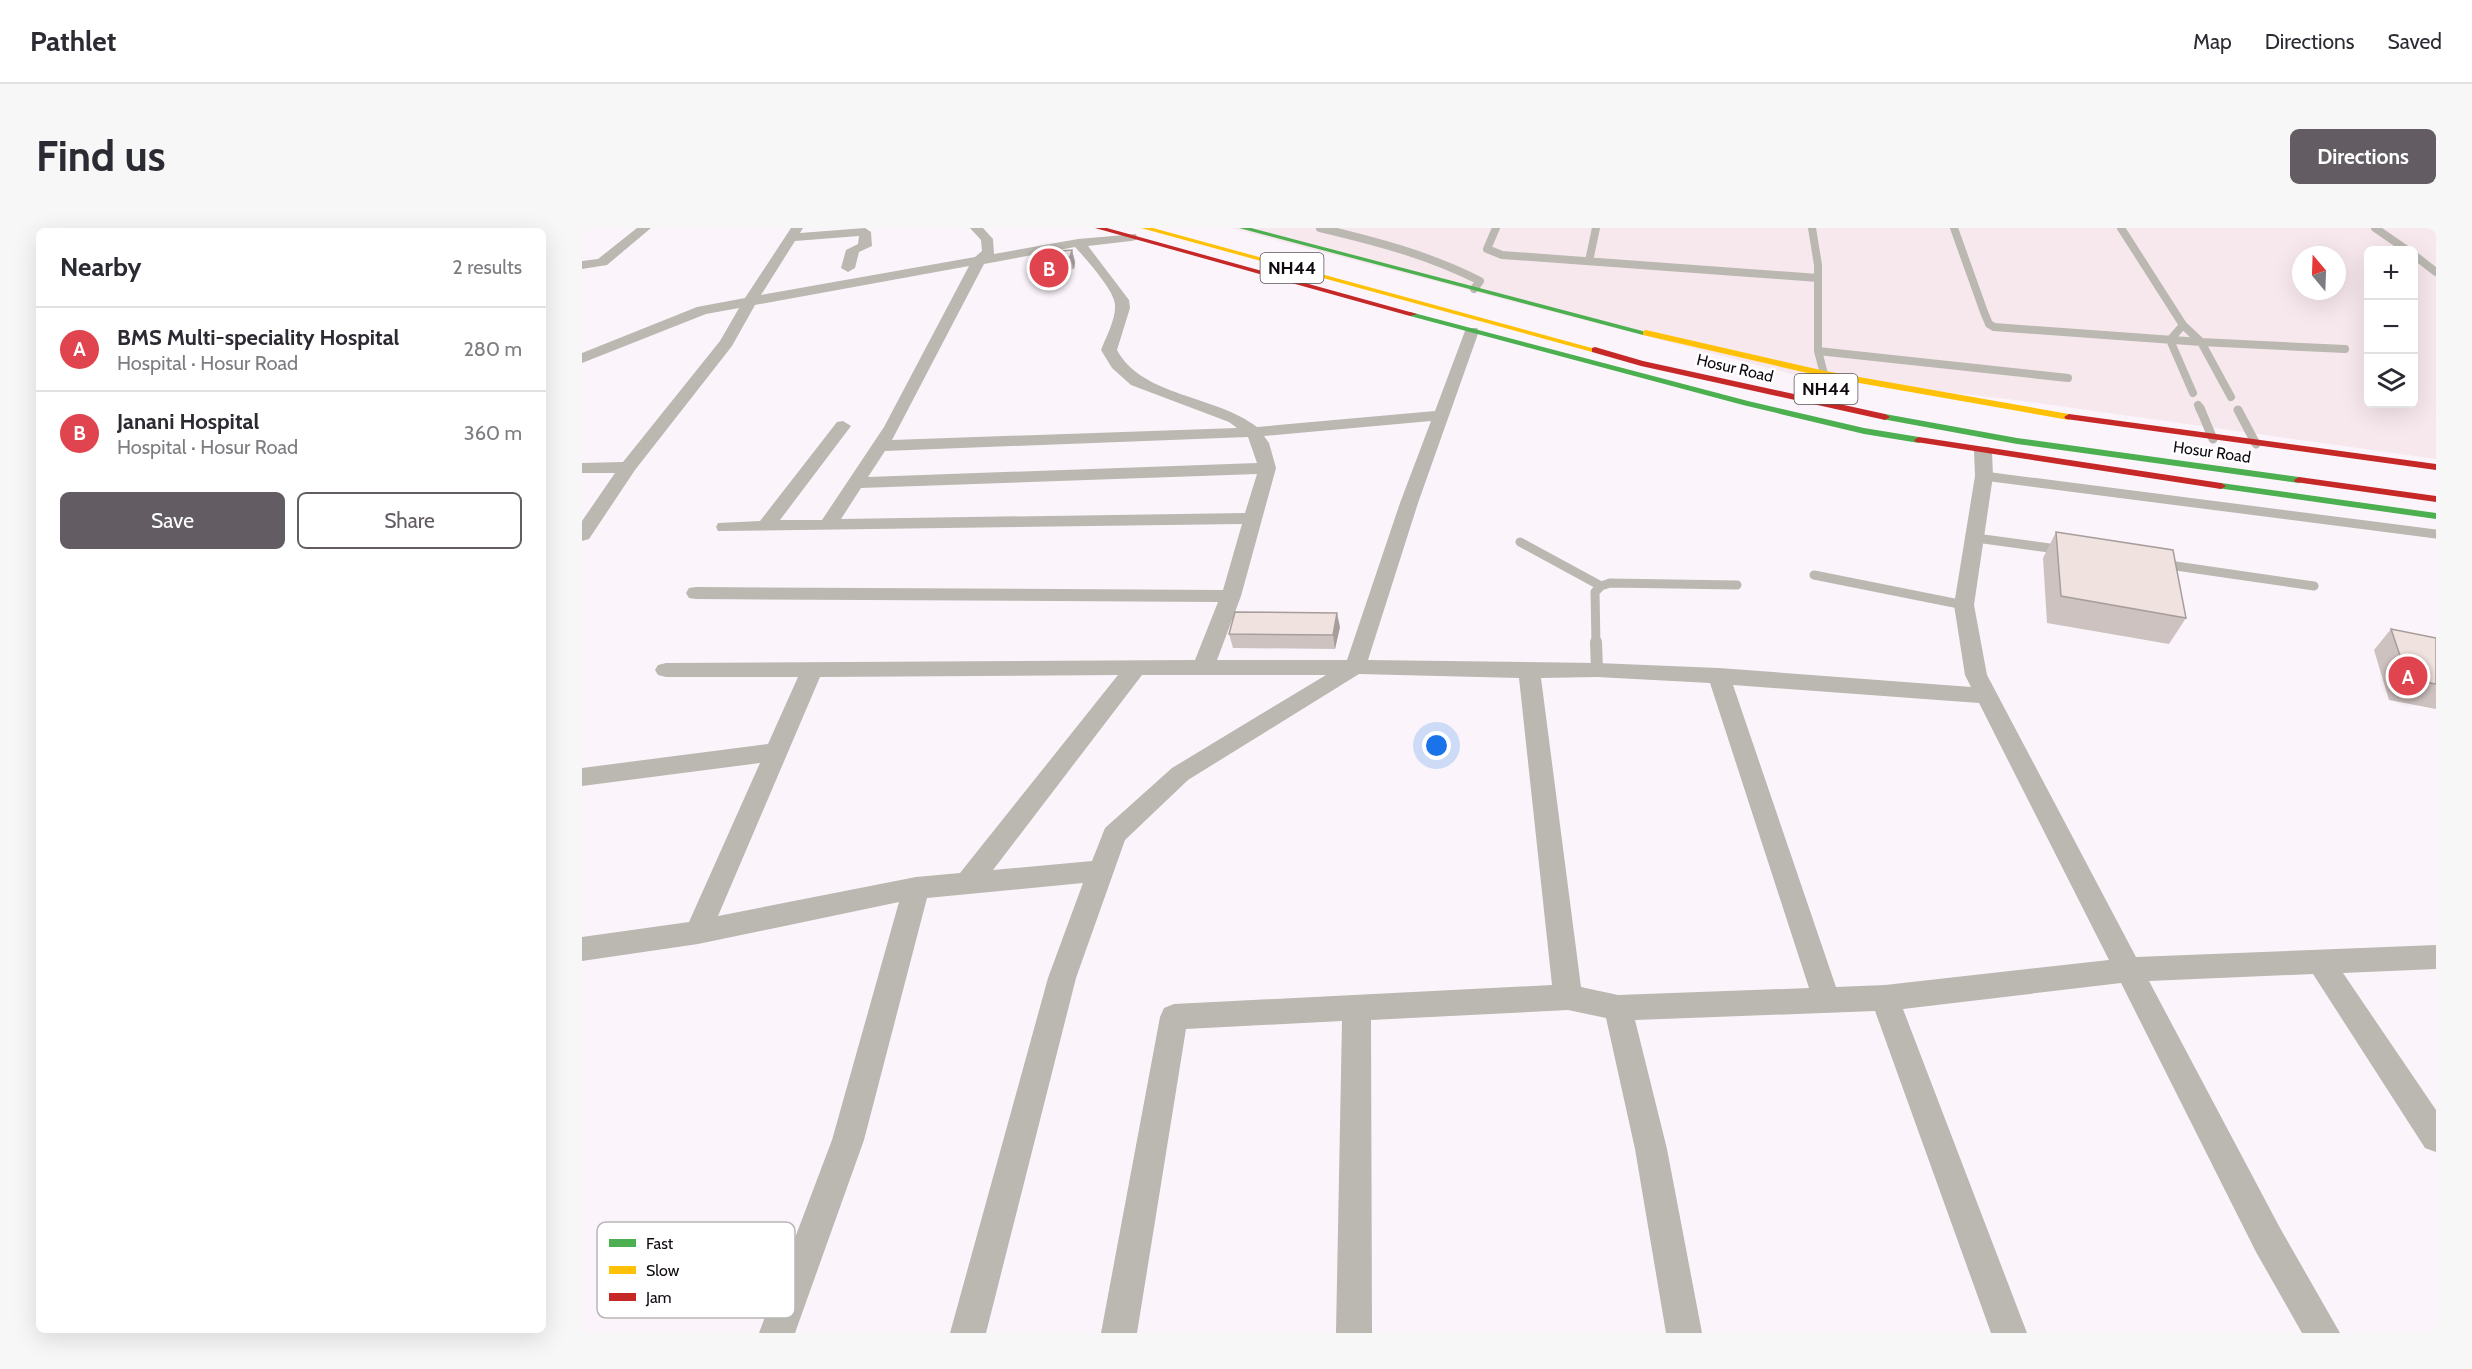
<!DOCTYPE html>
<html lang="en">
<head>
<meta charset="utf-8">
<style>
	body { margin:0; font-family:Cabin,sans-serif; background:#f7f7f7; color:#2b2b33 }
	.controls { position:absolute; right:18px; top:18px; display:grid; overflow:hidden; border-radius:9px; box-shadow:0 6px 24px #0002 }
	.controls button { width:54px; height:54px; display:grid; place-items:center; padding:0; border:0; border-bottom:2px solid #e1e1e2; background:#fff; color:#2b2b33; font:30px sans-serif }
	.compass { position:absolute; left:1710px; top:18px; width:54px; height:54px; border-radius:50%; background:#fff; box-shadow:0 6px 24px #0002; rotate:341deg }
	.you { position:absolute; left:855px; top:518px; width:21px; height:21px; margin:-15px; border:4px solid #fff; border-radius:50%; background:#1a73e8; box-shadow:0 0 0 9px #1a73e833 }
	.badge { display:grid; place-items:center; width:39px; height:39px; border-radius:50%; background:#635d63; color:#fff; font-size:20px; font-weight:700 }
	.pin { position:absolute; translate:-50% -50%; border:3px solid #fff; box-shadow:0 2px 6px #0006 }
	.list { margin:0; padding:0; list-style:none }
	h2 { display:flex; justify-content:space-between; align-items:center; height:78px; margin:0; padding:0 24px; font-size:26px }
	h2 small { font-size:20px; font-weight:400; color:#7c7c81 }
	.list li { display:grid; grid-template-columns:39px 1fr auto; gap:18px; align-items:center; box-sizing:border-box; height:84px; padding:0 24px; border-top:2px solid #e1e1e2 }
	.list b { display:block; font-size:22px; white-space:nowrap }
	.list p { margin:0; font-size:20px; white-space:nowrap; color:#7c7c81 }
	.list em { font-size:20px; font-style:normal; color:#7c7c81 }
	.actions { display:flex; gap:12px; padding:18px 24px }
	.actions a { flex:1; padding:14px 0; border:2px solid #635d63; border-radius:9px; text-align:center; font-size:21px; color:#635d63 }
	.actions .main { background:#635d63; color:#fff }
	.icon { flex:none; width:33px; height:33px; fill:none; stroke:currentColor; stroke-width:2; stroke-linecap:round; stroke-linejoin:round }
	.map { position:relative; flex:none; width:1854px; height:1105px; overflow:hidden; border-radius:9px }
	header { display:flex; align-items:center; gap:36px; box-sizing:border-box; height:84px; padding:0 30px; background:#fff; border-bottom:2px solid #e1e1e2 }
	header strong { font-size:28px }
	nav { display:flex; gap:33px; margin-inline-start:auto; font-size:21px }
	.intro { display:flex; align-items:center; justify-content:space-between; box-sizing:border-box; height:144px; padding:0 36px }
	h1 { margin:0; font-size:42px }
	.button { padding:15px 27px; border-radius:9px; background:#635d63; color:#fff; font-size:21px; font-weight:700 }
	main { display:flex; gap:36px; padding:0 36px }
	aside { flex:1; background:#fff; border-radius:9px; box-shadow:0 6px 24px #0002 }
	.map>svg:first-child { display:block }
	.industrial { fill:#f7e8ed; fill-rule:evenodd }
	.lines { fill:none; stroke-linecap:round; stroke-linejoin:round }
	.lane-far2 { stroke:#bbb7b1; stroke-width:8 }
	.lane-far1 { stroke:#bbb7b1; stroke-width:9 }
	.lane { stroke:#bbb7b1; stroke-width:12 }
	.street { fill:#bbb7b1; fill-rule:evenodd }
	.fast { fill:#4caf50; fill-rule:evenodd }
	.slow { fill:#ffc107; fill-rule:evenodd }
	.jam { fill:#c62828; fill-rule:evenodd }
	.wall { fill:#cec2c0 }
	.shaded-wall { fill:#a79e9c }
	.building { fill:#efe2df; stroke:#a79e9c; stroke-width:1.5 }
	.labels { text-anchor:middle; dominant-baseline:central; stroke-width:5; stroke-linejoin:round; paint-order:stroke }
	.far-street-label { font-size:16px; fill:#110b11; stroke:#fff }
	.shield { fill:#fff; stroke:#585458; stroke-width:1.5 }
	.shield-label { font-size:18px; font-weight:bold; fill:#110b11 }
	.key { fill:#fff; stroke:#b8b6b8; stroke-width:1.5 }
	.key-label { font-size:16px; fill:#110b11 }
</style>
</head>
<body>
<header>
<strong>Pathlet</strong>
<nav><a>Map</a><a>Directions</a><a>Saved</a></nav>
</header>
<div class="intro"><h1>Find us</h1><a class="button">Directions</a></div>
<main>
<aside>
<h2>Nearby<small>2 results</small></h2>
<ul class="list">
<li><span class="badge" style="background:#e0444e">A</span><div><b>BMS Multi-speciality Hospital</b><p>Hospital · Hosur Road</p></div><em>280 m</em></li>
<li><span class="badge" style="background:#e0444e">B</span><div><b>Janani Hospital</b><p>Hospital · Hosur Road</p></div><em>360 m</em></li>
</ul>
<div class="actions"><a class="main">Save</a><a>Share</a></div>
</aside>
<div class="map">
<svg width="1854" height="1105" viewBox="0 0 1854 1105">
	<rect width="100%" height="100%" fill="#fbf5fb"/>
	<path class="industrial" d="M648 0H1854V231L1426 171 1221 149ZM1786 22H1832V176H1786ZM1719 27H1755V63H1719Z"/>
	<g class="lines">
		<path class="lane-far2" d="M738 0C793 13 847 27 898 53L892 61
			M914 0 905 21 920 27 1236 50
			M1230 0 1236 37V123L1242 146
			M1372 0 1402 84 1407 96 1412 99 1619 114 1763 121
			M1539 0 1601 97 1619 114 1649 169
			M1793 0 1825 22
			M1832 27 1854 44
			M1007 33 1014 0
			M1601 97 1588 112 1611 165
			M1236 123 1486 150
			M1616 177 1618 182"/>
		<path class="lane-far1" d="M1618 180 1631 211
			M1656 182 1674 216
			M1402 248 1854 306
			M1394 310 1482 322
			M938 314 1019 358
			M1580 336 1732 358
			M1232 347 1382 377
			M1014 416 1013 364 1019 358 1028 355 1155 357"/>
		<path class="lane" d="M1014 414 1015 442"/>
		<path class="street" d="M55 0H69L25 37 0 41V33L16 31Z
			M209 0H221L218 5 283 0 289 4 290 18 277 24 273 40 266 44 259 40 264 22 276 16 277 8 213 13 179 67 393 29 400 23 399 12 388 0H401L411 11 412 26 496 11 554 6 555 9 554 12 549 13 506 18 547 72 548 80 535 122C560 169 634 167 675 199L853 183 883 103 885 100H895L897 103 836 275 786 432 1015 435 1137 440 1389 459 1383 447 1372 377 1393 248 1392 223 1395 219H1407L1410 223 1411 248 1392 377 1405 447 1554 729 1854 717V741L1761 745 1854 882V924L1843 920 1731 746 1567 753 1698 1000 1758 1105H1720L1674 1024 1539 755 1321 781 1445 1105H1409L1293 783 1053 792 1085 921 1120 1105H1084L1053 921 1024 790 986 782 789 792 790 1105H754L760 793 604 801 555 1105H519L578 789 582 780 592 776 970 757 937 450 777 446 606 552 543 612 494 750 404 1105H368L466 750 501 655 345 670 282 912 213 1105H177L250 912 317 674 116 716 0 733V709L107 694 178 535 0 558V540L186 516 216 449H84L76 447 73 442 76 437 84 435 613 432 636 374 114 371 107 370 104 365 107 360 114 359 641 362 660 296 136 303 134 299 136 295 178 293 255 194 261 193 269 198 198 292H240L302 199 387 38 173 77 150 118 53 242 7 311 0 313V293L33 245H0V235L41 234 138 113 157 80 124 86 0 135V125L115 79 163 70ZM493 19C503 30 533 63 533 77 534 91 524 109 519 122L530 140 549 157 647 194 655 200 310 212 402 36ZM849 193 818 275 765 432H635L659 368 694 240 687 215 682 208ZM666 209 675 235 286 249 303 223ZM675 246 663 285 259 291 279 260ZM536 447 378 645 334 649 136 688 238 449ZM560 447H744L590 540 523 600 510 633 411 642ZM1015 449 1128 455 1227 760 1036 767 999 759 959 450ZM1151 457 1397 475 1527 732 1303 757 1254 759Z"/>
		<path class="fast" d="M657 0H669L1068 105 1061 107Z
			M828 84 1166 173 1282 200 1337 209 1342 212 1337 215 1282 206 1161 177 828 88Z
			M1303 186 1435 210 1717 249 1722 252 1717 255 1435 216 1300 191 1298 189Z
			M1639 255 1854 285V291L1635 260V256Z"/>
		<path class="slow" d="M559 0H571L1017 122 1010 124Z
			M1064 102 1243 143 1487 186 1492 189 1487 192 1243 149 1061 107V103Z"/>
		<path class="jam" d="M513 0H525L835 86 828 88Z
			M1013 119 1061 133 1303 186 1308 189 1303 192 1059 138 1010 124V120Z
			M1487 186 1854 236V242L1484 191 1482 189Z
			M1337 209 1639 255 1644 258 1639 261 1334 214 1332 212Z
			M1717 249 1854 268V274L1713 254 1712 252Z"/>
	</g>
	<path class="wall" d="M490 22 493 34 492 41 453 44 449 32Z
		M1474 304 1604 390 1587 416 1465 395 1461 330Z
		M758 399 753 421 651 420 647 406Z
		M1809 401 1854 410V481L1807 472 1792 422Z"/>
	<path class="shaded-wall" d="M490 22 493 34 492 41 488 29Z
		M755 385 758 399 753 421 751 407Z"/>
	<path class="building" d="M490 22 488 29 449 32 451 25Z
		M1474 304 1591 322 1604 390 1479 368Z
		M653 384 755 385 751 407 647 406Z
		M1809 401 1854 410V456L1826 451Z"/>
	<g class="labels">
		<g class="far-street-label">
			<text transform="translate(1153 140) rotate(13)">Hosur Road</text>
			<text transform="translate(1630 224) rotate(8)">Hosur Road</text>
		</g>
		<g class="shield">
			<rect x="678.5" y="25" width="63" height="30" rx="4.5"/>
			<rect x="1212.5" y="146" width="63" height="30" rx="4.5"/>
		</g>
		<g class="shield-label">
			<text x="710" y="40">NH44</text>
			<text x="1244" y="161">NH44</text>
		</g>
	</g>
	<rect x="15" y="994" width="198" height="96" rx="9" class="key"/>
	<rect x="27" y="1011" width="27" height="8" fill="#4caf50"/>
	<rect x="27" y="1038" width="27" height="8" fill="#ffc107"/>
	<rect x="27" y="1065" width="27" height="8" fill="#c62828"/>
	<g class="key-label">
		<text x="64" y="1021">Fast</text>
		<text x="64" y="1048">Slow</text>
		<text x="64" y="1075">Jam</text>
	</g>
</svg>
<div class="controls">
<button>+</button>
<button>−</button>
<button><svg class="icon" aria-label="layers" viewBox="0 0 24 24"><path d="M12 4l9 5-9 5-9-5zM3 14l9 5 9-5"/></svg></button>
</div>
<svg class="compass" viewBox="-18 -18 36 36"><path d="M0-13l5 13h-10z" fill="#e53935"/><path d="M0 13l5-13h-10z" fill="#7c7c81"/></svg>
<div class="you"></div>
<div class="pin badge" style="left:1826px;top:448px;background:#e0444e">A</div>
<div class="pin badge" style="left:467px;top:40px;background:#e0444e">B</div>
</div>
</main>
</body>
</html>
